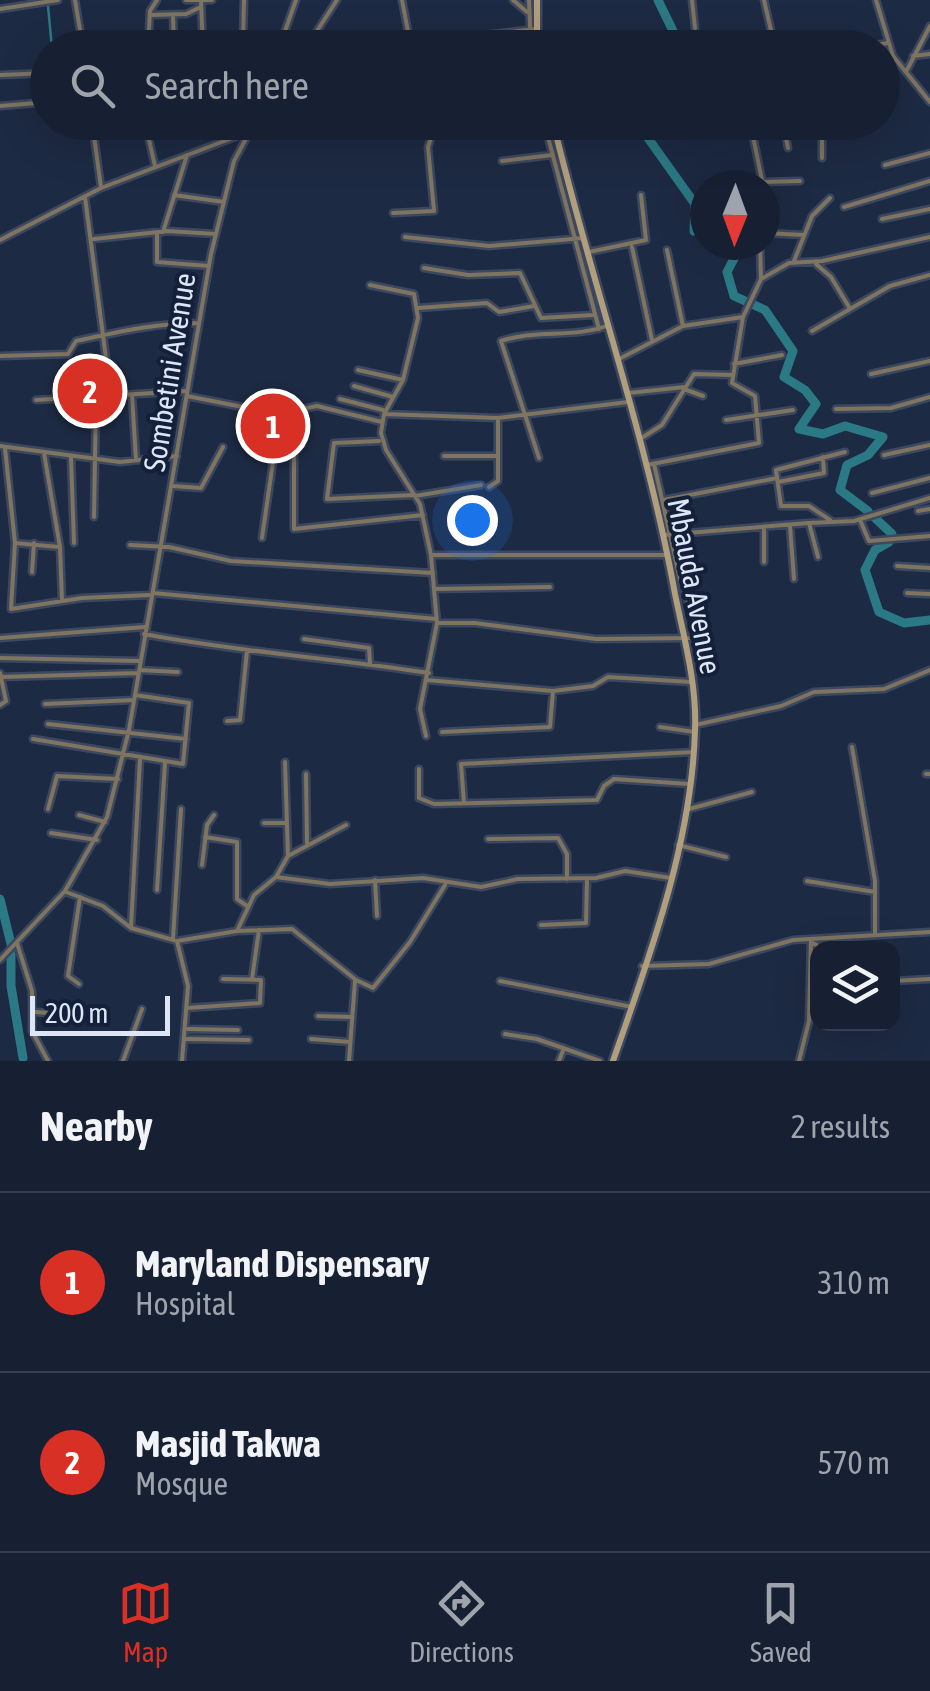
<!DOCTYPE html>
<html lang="en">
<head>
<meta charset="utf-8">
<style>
	body { margin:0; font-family:"Asap Condensed",sans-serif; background:#1f283a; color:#f1f3f6 }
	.controls { position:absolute; right:30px; bottom:30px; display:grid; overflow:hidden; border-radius:20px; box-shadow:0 10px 40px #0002 }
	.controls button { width:90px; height:90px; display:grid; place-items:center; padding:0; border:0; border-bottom:2px solid #353e4d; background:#162032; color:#f1f3f6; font:50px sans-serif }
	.compass { position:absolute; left:690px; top:170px; width:90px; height:90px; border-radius:50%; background:#162032; box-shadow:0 10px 40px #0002; rotate:181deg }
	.scale { position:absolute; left:30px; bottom:25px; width:140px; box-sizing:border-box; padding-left:10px; border:5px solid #dde6f7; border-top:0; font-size:28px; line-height:35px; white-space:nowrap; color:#dde6f7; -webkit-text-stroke:8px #142039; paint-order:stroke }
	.you { position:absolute; left:472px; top:520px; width:35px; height:35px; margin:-25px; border:8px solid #fff; border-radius:50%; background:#1a73e8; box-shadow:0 0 0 15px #1a73e833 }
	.badge { display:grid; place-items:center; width:65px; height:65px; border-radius:50%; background:#d93025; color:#fff; font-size:32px; font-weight:700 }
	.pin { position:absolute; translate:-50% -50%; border:5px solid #fff; box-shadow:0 2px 10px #0006 }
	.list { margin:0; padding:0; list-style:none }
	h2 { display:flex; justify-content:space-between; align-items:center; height:130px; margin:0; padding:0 40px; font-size:42px }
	h2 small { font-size:32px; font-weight:400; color:#9ea3ac }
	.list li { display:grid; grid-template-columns:65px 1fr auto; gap:30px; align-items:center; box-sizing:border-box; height:180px; padding:0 40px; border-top:2px solid #353e4d }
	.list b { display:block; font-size:38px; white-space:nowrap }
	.list p { margin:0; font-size:32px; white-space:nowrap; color:#9ea3ac }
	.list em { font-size:32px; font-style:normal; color:#9ea3ac }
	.icon { flex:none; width:55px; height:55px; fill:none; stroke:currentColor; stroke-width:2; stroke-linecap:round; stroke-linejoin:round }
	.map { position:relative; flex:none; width:930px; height:1061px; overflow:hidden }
	.search { position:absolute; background:#162032; box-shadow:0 10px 40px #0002; left:30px; right:30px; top:30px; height:110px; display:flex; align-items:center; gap:25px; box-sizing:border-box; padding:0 35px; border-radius:55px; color:#9ea3ac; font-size:38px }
	.sheet { height:490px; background:#162032 }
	nav { display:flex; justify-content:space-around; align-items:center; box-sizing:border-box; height:140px; border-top:2px solid #353e4d; background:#162032; font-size:28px; color:#9ea3ac }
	nav a { display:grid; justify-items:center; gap:5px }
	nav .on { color:#d93025 }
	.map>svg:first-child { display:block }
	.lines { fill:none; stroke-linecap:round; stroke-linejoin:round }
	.stream { stroke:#2b7984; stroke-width:2.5 }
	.river { stroke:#2b7984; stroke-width:9 }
	.street-casing { stroke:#3c4860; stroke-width:9 }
	.secondary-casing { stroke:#3c4860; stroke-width:11 }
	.street { stroke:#7f745f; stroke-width:4 }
	.secondary { stroke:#b09e7c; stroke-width:6 }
	.labels { text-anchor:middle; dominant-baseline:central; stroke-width:8; stroke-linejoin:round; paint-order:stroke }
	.street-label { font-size:30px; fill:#dde6f7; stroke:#142039 }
</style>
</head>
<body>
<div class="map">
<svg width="930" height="1061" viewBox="0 0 930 1061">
	<rect width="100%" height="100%" fill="#1d2a43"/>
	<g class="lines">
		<path class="stream" d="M48 6 52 48"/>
		<path class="river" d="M658 0 673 31 665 48
			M651 122 643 131 695 204 694 231 705 232
			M741 245 727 272 734 296 765 310 793 351 784 377 805 390 816 404 799 429 823 434 845 426 883 437 868 455 847 465 840 490 868 511
			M874 517 892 534
			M889 542 875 550 865 570 879 612 904 623 930 620
			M0 899 11 944
			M11 954V986L23 1058"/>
		<defs>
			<path id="street" d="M75 0 83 48
				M186 0H212
				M402 0 410 42
				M513 0 527 12
				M529 0 531 48
				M692 0 695 28
				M764 0 775 48
				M876 0 893 56 930 102
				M201 1 203 48
				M0 9 58 0
				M150 15 186 14 201 7
				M173 15 174 48
				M243 41 244 0
				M116 48 148 44
				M148 48 150 11 157 0
				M279 48 296 0
				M306 48 337 0
				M369 48 536 29
				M856 48 888 43
				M913 56 930 54
				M907 70 930 26
				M0 75 48 73
				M0 106 48 102
				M92 122 101 187
				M145 122 155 166
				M544 122 599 329
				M750 122 763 185
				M783 122 788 148
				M822 122V158
				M94 131 133 122
				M696 132C716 127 731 132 751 128
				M502 161 552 155
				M885 165 930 153
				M763 182 800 181
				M174 195 224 202
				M85 197 111 397
				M844 207 930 181
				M393 213 434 211 428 147 433 132 533 122
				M882 219 930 209
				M163 232 187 155
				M765 233 804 235
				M157 234V262L209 266
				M405 237 489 246 584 238
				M94 239 167 231 216 234
				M0 240 101 188 248 132
				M760 245 761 279
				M632 247 652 340
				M667 250 683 326
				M589 252 646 240 641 195
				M794 261 812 216 830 198
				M816 264 831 277 849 307
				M424 268 468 275 520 273 541 318 593 315
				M370 285 414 294 418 318 403 380 384 414 381 433 386 450 420 504 431 555 437 623 420 709 426 736
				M418 308 487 303 499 312 534 306
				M812 331 890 286 930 275
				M0 356 68 354 76 341C118 332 155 323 198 323
				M619 359 683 326 743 317
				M734 364 782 355
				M358 370 403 380
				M871 374 930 361
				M354 386 393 397
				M684 389 703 396
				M628 393 685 387
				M132 395 136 460
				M187 396 278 414 317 406 382 422
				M340 399 383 410
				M36 400 187 391
				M836 409 891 408 930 397
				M384 414 498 418 628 402
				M726 420 793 410
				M640 439 662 425 694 374 733 375
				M379 441 334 443 327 499 414 495
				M282 442 284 413
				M0 446 120 462 177 456
				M5 448 15 543 11 609 82 598 149 595
				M44 453 60 547 62 600
				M884 455 930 445
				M444 456H498
				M71 457 74 543
				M539 458 501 341C536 329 574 339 609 325
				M647 465 759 443 755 396 732 383 743 317 761 279 789 263 822 261 930 237
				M778 482 824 473 823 457
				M173 486 201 488 223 447
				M489 487 498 481V418
				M872 493 930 478
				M415 496 481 485
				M664 500 777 478
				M918 511 930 509
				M94 517 96 398
				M830 520 809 506H781L776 470 845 452
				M860 520 869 541 930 536
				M790 526 794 579
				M764 527V562
				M663 535 808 523
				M262 538 276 441 294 446V529L423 515
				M15 543 59 547
				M130 545 169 547 231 561 433 573
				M431 555H666
				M818 557 809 523 854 521 930 498
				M897 566 930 568
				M32 572 34 543
				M434 589 550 587
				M153 593 436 619
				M907 593 930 594
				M437 623H475L596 639 693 638 697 627 680 579 654 464
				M144 634C238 652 333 658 429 673
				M0 638 145 627
				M304 639 369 648 370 664
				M0 658 140 661
				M139 670 178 672
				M0 673 6 701 0 705
				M1 677 139 673
				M427 680 553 691 593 686 608 677 691 682
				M45 704 134 700
				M227 721 240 720 247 651
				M48 724 186 739
				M695 725 781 706 814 692 884 689 930 670
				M660 727 695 732
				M442 732 550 727 553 691
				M33 739 183 764 189 703 135 695
				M852 747 875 881V934
				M285 762 288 856
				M419 769V798L434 804 597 800 604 786 614 779 689 784
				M306 774 307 844
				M926 774H930
				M464 803 461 764 694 752
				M48 809 57 776 118 779
				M689 809 752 792
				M79 815 105 822
				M264 823H287
				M51 833 97 840
				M205 837 237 842V899L247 906
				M488 839 558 838 567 854V879
				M678 845 726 857
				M202 865 207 825 214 815
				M276 877 288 856 346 825
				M375 880 377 916
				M807 881 875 892
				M157 890 165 763
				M66 892 103 906 131 928 177 941 188 986 182 1061
				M541 925 586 923 587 879
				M131 928 140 759
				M237 931 254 895 276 877 330 884 423 878 481 887 518 879 596 878 625 871 671 878
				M173 939 181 809
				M177 941 237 931 292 929 356 980 373 988 410 942 445 885
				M811 942 822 948
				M17 943 32 991V1031L48 1061
				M0 960 65 891 107 817 129 730 211 254 234 161 255 122
				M642 966 709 964 793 940 930 932
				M252 979 259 930
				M500 981 632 1007
				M892 981 930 979
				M79 984 68 976 80 897
				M187 1008 260 1003 261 980 223 979
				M35 1012 75 1015
				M318 1016 352 1017
				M188 1029 238 1030
				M505 1034 537 1039 600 1061
				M186 1039 249 1040
				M311 1039 350 1042
				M123 1061 142 1009
				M349 1061 355 981
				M559 1061 564 1048
				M799 1061 809 1021 811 939"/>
			<path id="secondary" d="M537 0V48
				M553 122C591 281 646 434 675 594 684 638 697 684 695 730 692 842 650 955 613 1061"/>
		</defs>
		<use href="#street" class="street-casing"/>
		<use href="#secondary" class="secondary-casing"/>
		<use href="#street" class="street"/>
		<use href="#secondary" class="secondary"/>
	</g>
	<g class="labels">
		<g class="street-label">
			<text transform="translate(169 372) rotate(-81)">Sombetini Avenue</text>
			<text transform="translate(695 586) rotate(79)">Mbauda Avenue</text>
		</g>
	</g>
</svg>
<div class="controls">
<button><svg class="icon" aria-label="layers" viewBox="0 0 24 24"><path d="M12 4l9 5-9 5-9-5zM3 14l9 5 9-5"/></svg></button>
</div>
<svg class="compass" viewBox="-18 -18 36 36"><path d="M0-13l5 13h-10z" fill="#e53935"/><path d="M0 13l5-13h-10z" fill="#9ea3ac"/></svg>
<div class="scale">200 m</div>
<div class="you"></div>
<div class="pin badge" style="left:273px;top:426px">1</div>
<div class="pin badge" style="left:90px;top:391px">2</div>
<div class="search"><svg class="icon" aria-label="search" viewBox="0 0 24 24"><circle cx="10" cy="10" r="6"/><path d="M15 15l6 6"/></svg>Search here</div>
</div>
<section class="sheet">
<h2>Nearby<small>2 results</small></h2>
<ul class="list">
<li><span class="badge">1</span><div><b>Maryland Dispensary</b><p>Hospital</p></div><em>310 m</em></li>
<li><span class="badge">2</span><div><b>Masjid Takwa</b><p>Mosque</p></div><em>570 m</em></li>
</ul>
</section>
<nav>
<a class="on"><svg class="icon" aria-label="map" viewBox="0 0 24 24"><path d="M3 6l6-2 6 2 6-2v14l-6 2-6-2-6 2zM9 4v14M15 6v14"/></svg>Map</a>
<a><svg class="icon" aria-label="directions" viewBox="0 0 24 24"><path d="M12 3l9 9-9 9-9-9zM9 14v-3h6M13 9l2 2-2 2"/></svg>Directions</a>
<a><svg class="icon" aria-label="saved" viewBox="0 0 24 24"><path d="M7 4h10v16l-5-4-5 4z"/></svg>Saved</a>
</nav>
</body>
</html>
